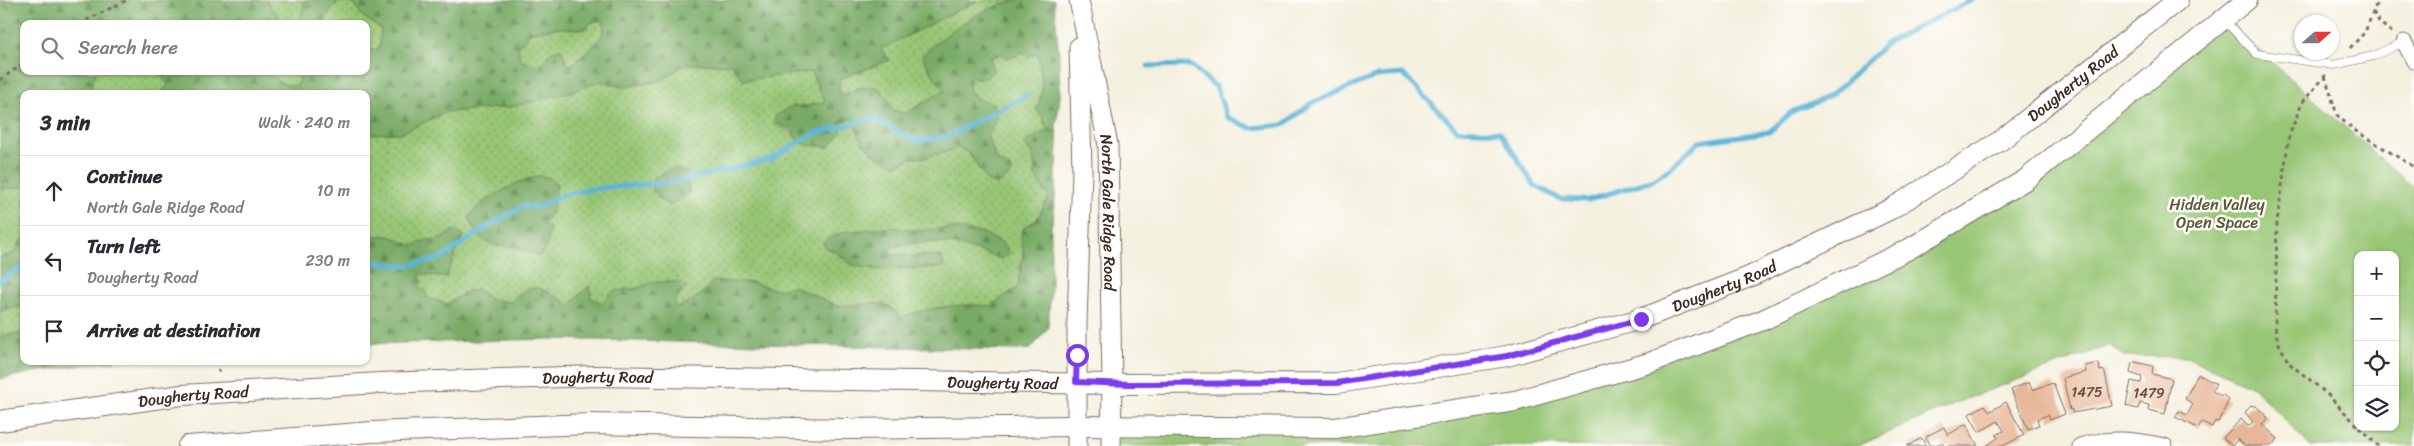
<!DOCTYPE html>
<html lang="en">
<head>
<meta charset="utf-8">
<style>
	body { margin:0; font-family:Sriracha,sans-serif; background:#f7f7f7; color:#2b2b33 }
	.controls { position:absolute; right:15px; bottom:15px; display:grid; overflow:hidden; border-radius:10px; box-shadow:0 1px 4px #0004 }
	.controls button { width:45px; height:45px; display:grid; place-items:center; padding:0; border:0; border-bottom:1px solid #e1e1e2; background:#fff; color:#2b2b33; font:25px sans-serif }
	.compass { position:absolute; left:2294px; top:15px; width:45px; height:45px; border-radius:50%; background:#fff; box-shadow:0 1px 4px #0004; rotate:69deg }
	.stop { position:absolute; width:15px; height:15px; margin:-11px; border:4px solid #7c3aed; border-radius:50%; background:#fff }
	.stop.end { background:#7c3aed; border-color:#fff; box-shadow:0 1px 5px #0008 }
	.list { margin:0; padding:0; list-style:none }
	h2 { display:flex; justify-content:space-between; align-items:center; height:65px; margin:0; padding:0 20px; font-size:21px }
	h2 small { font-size:16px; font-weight:400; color:#7c7c81 }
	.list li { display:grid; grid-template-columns:32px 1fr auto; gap:15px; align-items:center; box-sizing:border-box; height:70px; padding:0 20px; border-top:1px solid #e1e1e2 }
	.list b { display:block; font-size:19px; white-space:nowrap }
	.list p { margin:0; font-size:16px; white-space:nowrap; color:#7c7c81 }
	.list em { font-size:16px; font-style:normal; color:#7c7c81 }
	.icon { flex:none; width:28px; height:28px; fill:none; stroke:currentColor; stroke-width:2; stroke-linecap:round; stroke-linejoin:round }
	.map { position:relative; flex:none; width:2414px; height:446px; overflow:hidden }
	.search { position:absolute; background:#fff; box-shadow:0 1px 4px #0004; left:20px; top:20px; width:350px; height:55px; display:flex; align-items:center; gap:12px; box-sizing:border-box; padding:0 18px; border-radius:10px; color:#7c7c81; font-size:19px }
	.panel { position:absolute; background:#fff; box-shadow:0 1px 4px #0004; left:20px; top:90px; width:350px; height:275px; border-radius:10px }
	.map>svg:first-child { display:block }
	.grass { fill:url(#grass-dots); stroke:#69784a; fill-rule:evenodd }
	.forest { fill:url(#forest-firs); stroke:#5a6a42; fill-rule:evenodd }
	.park { fill:#97c675; stroke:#69784a; fill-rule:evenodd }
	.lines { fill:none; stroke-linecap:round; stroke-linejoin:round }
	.stream { stroke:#5ab4d7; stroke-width:5 }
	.building { fill:#e8b799 }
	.service-casing { stroke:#7c6f62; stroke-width:9 }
	.minor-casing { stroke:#7c6f62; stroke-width:17 }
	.tertiary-casing { stroke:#7c6f62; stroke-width:21 }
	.secondary-casing { stroke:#7c6f62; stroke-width:22 }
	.path { stroke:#7c6f62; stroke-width:3; stroke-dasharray:4 4; stroke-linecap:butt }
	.service { stroke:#fff; stroke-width:8 }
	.minor { stroke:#fff; stroke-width:15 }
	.tertiary { stroke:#fff; stroke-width:19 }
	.secondary { stroke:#fff; stroke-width:20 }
	.route { stroke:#7c3aed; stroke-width:6 }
	.labels { text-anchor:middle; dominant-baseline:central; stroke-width:5; stroke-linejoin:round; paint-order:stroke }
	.number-label { font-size:14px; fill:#664d3d }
	.street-label { font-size:16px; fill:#3b2a1e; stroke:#fdfcf7 }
	.park-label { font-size:16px; fill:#575938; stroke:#fdfcf7 }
</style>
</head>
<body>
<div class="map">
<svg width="2414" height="446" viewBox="0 0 2414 446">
	<defs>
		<pattern id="grass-dots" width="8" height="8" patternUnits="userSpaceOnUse" patternTransform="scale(1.25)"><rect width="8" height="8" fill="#97c675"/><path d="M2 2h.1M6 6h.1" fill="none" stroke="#7ca15f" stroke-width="1.8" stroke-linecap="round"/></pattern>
		<pattern id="forest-firs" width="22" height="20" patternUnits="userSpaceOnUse" patternTransform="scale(1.25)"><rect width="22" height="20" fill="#79ab66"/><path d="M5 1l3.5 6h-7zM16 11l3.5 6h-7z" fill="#648b53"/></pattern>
	</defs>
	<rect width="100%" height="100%" fill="#fdfcf7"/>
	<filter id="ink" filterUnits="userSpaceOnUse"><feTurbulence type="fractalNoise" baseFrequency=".02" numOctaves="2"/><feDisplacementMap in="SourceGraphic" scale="10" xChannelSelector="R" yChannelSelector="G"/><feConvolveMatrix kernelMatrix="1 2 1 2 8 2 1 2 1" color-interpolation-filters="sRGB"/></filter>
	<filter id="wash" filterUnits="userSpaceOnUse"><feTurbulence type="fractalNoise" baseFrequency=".0096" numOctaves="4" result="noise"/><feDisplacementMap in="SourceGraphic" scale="20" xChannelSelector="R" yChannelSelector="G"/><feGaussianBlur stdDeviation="1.12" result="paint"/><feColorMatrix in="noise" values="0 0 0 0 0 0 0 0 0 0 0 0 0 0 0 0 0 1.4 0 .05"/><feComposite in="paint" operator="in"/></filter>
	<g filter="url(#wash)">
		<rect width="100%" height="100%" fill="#f4f0df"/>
		<path class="grass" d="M266 0H305L300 19 302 24H280L277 14Z
			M979 0H1019L986 10 938 41 922 56C927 65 937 84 945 89 933 99 918 104 906 114L893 110C880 79 868 83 840 96L839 79 890 60 880 49Z
			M342 1 354 4 362 16 381 29 379 49 366 51V24H323L333 5Z
			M604 19C606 46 586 47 574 64L568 65 561 49C544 62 540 71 520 59L518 46 531 32 556 28 584 29 592 22Z
			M1021 52H1037C1041 72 1046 90 1036 109L1042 116 1047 130 1025 144 1034 158 1035 177 1049 197 1036 221 1025 226 1021 234 1023 253 1018 287 990 306C961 303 929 307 902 317L889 306 875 303 838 306 793 286 777 290 751 282 704 293 680 307 673 308 676 299 652 282 636 289H624L601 303 591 298 589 287 569 305 551 291 519 293 511 302 491 300 478 290 468 291 447 304 428 298 418 288 419 274C429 273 436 278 446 277L463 236 454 230 436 242 423 241 413 246 389 236H369L366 242V134L401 133 446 112 510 107 574 91 599 81 625 87 660 81 686 64H731L743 80 811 72 825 101 808 106H793L782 128 820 146 829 147 841 132 839 123 851 119 855 120 856 130 897 165 911 158 927 157 960 148 970 154 987 181 1010 175V167L998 162 987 135 992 129 994 104 978 99 969 91 970 78 993 71 990 58 1000 54 1014 57ZM668 172H688L689 193 671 205 666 204 658 197 661 173ZM539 176 551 178 557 184 528 254 513 246H498L480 205 518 182ZM891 227 921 231 951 228 983 233 1002 243 975 249 957 244 913 242 891 247 889 256 930 255 944 267 932 269 852 265 836 252 824 247 845 232Z
			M97 71H157L169 85 161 94H90L92 82Z
			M271 71H303L297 86C286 85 274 84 271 71Z
			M24 187V239L19 242 14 253 0 257V189Z
			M24 306V333L0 336V311Z"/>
		<path class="forest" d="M0 0H266L277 14 280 23 24 24V71H97L92 82 90 94H24V187L0 189Z
			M305 0H979L881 49 890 60 839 79 840 96C869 84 879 78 893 110L905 114 945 90C937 83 928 66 922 56 949 30 981 7 1019 0 1030 0 1043 0 1054 0L1059 55 1060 97 1056 126 1058 147 1054 214 1051 227V286L1048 328 1031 349 1017 350 550 339 366 344V242L369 236H389L413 246 423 241 434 239 436 242 454 230 463 236 446 277 420 274 422 281 418 288 425 290 428 298 447 304 468 291 478 290 491 300 511 302C534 276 546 291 569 305L589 286 591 298 601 303 613 291 636 289 652 282H678L687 288 676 299 674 308C690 306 703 295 712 281L751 282 777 290 793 286 838 306 875 303 889 306 902 317C929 307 961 303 990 306L1018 287 1023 253 1021 234 1025 226 1036 221 1049 197 1035 177 1034 158 1024 143 1047 130 1042 116 1036 109C1046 90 1042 73 1037 53L1031 56 1021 52 1014 57 1006 58 999 54 990 58 993 71 986 78H970L969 91 978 99 994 104 998 118 987 136 998 162 1010 167V175L997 185 987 181 970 154 960 148 927 157 911 158 897 165C875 158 857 144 855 120L851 119 839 123 841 132 829 147C814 145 796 148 793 131L774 123 775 116 793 106H808L825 101 811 72 743 80 731 64H686L660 81 625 87 599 81 574 91 510 107 446 112 401 133 366 134V94H161L168 84 157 71H271C274 84 286 85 297 86L303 71H366V51L379 49 381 29 362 16 354 4 342 1 333 6 323 24H302L300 19ZM604 20C606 45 586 48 574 64L568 65 561 49 550 52 541 65 531 66 520 59 518 46 531 32 556 28 584 29 592 22Z
			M674 168 688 172 686 175 689 193 671 205 666 204 652 189 653 178Z
			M539 176 551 178 557 184C554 198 555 215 542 223L550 228 547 245 540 256C529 254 524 249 514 247 509 245 503 247 498 246 483 243 471 230 469 216 488 195 512 184 539 176Z
			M891 227 921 231 951 228 983 233 1002 243 1010 253 1001 259C963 244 932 238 891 247L889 255 942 256 944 267 877 270 852 265 836 252 824 247V242C843 226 868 232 891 227Z
			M24 239V306L0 311V257L14 253 19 242Z
			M24 333V361H115L35 372 0 379V336Z"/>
		<path class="park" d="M2223 19 2414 188V446H2310L2253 387 2186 357 2123 356 2110 345 1958 402 1858 446H1111L1110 426 1336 428 1515 401 1763 320 2025 180ZM2358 255H2395V427H2358Z"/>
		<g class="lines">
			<path class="stream" d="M1148 66 1190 65 1216 87 1227 117 1251 128 1283 125 1312 103 1377 76 1403 74 1457 130 1500 132 1534 185 1560 199 1588 200 1653 180 1672 167 1699 142 1769 132 1793 111 1817 102 1835 92 1888 42 1972 0
				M366 261 405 266 442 258 476 234 523 206 537 207 566 194 599 188 674 182 771 159 813 134 874 118 915 141 946 137 1027 95
				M0 280 24 267"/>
		</g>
		<g id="blocks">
			<path class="building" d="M2135 362 2153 366 2152 374 2172 379 2165 414 2148 410 2149 405 2140 403 2138 409 2126 406 2131 381 2141 383 2142 377 2130 373 2132 363Z
				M2099 363 2100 371 2103 370 2105 373 2112 406 2072 413V409L2070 410 2063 378 2086 372 2085 366Z
				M2198 374 2216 384 2212 391 2221 396 2222 394 2229 400 2218 422 2215 421 2212 427 2202 422 2198 428 2175 417 2179 411 2187 415 2193 404 2185 399Z
				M2029 382 2032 390 2053 383 2065 414 2050 420 2048 415 2037 419 2039 425 2028 429 2011 390Z
				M2006 402 2024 435 2003 446H1986L1998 438 1996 435 2004 431 1998 421 1979 432 1969 414 1985 405 1989 412Z
				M2252 405 2254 407 2255 405 2268 418 2262 424 2278 439 2271 446H2245L2238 439 2232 446 2223 438 2241 419 2248 426 2253 422 2245 412Z
				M1966 424 1978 446H1944L1942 443 1930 446 1926 439 1927 436 1944 427 1948 435Z
				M1922 438 1926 446H1907Z"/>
		</g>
	</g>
	<g filter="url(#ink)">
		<use href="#blocks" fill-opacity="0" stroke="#7c6f62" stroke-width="1"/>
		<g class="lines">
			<defs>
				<path id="service" d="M2223 19 2257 54 2334 65 2373 56 2404 42"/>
				<path id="minor" d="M2404 42 2414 61
					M2080 446C2109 436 2135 440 2165 446"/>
				<g id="tertiary">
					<path id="s1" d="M1079 0 1108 145 1112 384 1111 446"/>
					<path d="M1077 446V323L1082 171 1079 47"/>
				</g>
				<g id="secondary">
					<path id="s2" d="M0 421 182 395 380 383 597 376 1112 384 1337 383 1507 356 1641 319 1749 277 1891 209 2000 141 2178 0"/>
					<path d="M188 446 372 432 591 424 847 429 1077 426 1335 428 1515 401 1649 363 1763 320 1909 249 2025 180 2247 0"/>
				</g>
			</defs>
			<use href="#service" class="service-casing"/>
			<use href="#minor" class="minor-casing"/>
			<use href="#tertiary" class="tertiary-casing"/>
			<use href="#secondary" class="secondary-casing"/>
			<path class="path" d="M2373 12 2380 23 2394 34
				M79 24 127 0
				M2350 48 2365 32 2378 0
				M2326 75 2302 103 2289 136 2277 222 2275 325 2278 342 2289 363 2326 393 2358 426
				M2325 76 2337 115 2351 128 2414 167
				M0 80 24 63
				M216 361 220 375
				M2359 427 2378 446"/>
			<use href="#service" class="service"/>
			<use href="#minor" class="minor"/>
			<use href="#tertiary" class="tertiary"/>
			<use href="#secondary" class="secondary"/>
		</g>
	</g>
	<g class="lines" filter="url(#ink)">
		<path class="route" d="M1077 355 1076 382 1130 384 1337 383 1507 356 1641 319"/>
	</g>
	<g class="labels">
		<g class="number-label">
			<text x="2087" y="392">1475</text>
			<text x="2149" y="393">1479</text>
		</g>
		<g class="street-label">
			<text stroke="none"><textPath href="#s2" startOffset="2145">Dougherty Road</textPath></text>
			<text stroke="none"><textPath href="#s1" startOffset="215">North Gale Ridge Road</textPath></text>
			<text stroke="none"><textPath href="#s2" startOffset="1740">Dougherty Road</textPath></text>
			<text stroke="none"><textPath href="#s2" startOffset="600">Dougherty Road</textPath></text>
			<text stroke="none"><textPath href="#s2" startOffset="1005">Dougherty Road</textPath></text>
			<text stroke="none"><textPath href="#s2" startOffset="195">Dougherty Road</textPath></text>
		</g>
		<g class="park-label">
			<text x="2217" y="204">Hidden Valley<tspan x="2217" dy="18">Open Space</tspan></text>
		</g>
	</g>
</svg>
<div class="controls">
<button>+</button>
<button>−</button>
<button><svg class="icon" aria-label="locate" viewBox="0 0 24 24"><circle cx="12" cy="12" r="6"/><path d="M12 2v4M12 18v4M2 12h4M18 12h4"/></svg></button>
<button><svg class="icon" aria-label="layers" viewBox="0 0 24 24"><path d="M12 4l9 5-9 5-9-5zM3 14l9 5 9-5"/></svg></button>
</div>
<svg class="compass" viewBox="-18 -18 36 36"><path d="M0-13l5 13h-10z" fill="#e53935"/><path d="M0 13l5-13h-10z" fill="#7c7c81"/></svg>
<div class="stop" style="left:1077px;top:355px"></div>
<div class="stop end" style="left:1641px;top:319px"></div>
<div class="search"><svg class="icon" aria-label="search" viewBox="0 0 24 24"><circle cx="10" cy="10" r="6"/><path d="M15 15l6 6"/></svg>Search here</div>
<section class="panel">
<h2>3 min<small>Walk · 240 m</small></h2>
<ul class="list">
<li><svg class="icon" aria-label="ahead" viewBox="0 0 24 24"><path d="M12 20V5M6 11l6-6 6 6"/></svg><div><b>Continue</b><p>North Gale Ridge Road</p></div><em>10 m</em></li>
<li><svg class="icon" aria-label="left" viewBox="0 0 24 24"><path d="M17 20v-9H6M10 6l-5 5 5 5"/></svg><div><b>Turn left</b><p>Dougherty Road</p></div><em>230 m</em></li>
<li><svg class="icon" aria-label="arrive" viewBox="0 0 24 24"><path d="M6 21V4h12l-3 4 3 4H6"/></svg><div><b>Arrive at destination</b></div></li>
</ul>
</section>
</div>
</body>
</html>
